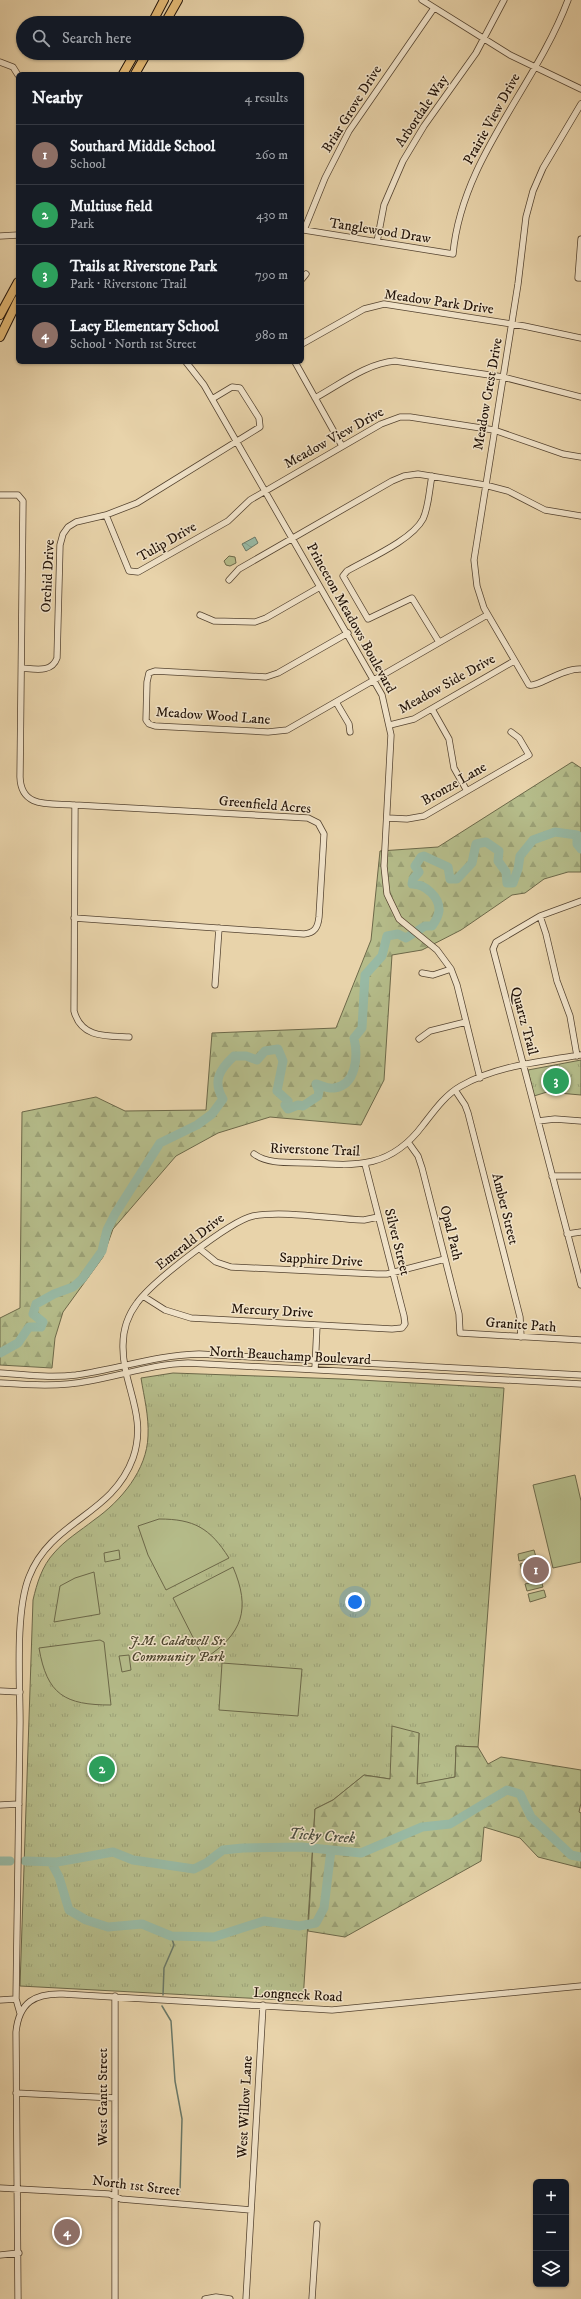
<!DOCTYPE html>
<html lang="en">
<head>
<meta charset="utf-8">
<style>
	body { margin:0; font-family:"IM FELL DW Pica",serif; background:#20242c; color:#f1f3f6 }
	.controls { position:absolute; right:12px; bottom:12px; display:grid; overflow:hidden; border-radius:6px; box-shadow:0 1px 3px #0004 }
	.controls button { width:36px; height:36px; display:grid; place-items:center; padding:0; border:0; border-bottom:1px solid #363941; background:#171b24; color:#f1f3f6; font:20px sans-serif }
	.you { position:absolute; left:355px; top:1602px; width:14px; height:14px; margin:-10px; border:3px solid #fff; border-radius:50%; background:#1a73e8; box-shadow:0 0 0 6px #1a73e833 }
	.badge { display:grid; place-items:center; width:26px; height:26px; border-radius:50%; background:#c59692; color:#fff; font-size:13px; font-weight:700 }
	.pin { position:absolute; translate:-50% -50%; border:2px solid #fff; box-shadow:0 1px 4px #0006 }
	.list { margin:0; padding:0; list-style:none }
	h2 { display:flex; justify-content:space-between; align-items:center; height:52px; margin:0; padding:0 16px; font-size:17px }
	h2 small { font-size:13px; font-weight:400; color:#9ea1a6 }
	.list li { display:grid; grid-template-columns:26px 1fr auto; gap:12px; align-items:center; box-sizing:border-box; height:60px; padding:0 16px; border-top:1px solid #363941 }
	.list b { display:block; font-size:15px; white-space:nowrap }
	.list p { margin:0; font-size:13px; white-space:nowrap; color:#9ea1a6 }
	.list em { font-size:13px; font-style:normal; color:#9ea1a6 }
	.icon { flex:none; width:22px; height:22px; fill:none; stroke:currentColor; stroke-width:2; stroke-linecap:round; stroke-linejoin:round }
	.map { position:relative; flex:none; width:581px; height:2299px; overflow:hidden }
	.search { position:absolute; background:#171b24; box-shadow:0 1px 3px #0004; left:16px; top:16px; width:288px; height:44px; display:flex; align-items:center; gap:10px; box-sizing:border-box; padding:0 14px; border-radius:22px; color:#9ea1a6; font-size:15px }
	.panel { position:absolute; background:#171b24; box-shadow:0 1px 3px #0004; left:16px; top:72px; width:288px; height:292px; border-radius:6px }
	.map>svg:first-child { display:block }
	.grass { fill:url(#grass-tufts); stroke:#6c6849 }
	.forest { fill:url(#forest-firs); stroke:#6c6849 }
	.pitch { fill:#b5bc8a; stroke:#6c6849 }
	.water { fill:url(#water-waves); stroke:#697766 }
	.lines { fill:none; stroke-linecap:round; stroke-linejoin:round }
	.stream { stroke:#697766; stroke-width:1.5 }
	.river { stroke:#98b9a4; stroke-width:9 }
	.minor-casing { stroke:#544330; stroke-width:7 }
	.highway-casing { stroke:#221308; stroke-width:10 }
	.minor { stroke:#f0e2c8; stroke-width:5.5 }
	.highway { stroke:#e4ba75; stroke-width:8 }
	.labels { text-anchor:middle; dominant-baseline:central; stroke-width:3; stroke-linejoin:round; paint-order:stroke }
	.street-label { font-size:14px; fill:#221308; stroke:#f0e2c8 }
	.park-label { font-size:14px; font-style:italic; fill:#4e462f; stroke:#f0e2c8 }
	.water-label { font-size:15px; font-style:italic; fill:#4b4d3f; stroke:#f0e2c8 }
</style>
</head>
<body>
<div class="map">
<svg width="581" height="2299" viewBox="0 0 581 2299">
	<defs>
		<pattern id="grass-tufts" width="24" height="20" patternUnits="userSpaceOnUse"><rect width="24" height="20" fill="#b5bc8a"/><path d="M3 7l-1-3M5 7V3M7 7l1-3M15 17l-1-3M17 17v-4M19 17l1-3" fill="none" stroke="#9ba176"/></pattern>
		<pattern id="forest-firs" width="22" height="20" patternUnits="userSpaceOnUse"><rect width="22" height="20" fill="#b5bc8a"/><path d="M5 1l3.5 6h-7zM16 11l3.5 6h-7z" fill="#9ba176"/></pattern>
		<pattern id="water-waves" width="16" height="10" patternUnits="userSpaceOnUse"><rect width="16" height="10" fill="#98b9a4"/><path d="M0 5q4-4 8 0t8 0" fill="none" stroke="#839e8c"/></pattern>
	</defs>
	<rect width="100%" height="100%" fill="#e8d3aa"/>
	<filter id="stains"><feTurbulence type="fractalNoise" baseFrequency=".005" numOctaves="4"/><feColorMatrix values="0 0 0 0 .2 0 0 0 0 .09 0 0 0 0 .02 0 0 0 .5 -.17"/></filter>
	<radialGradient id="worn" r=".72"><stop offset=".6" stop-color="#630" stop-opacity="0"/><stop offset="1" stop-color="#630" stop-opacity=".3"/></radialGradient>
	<path class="grass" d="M229 556 235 557 236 563 230 566 226 565 224 561Z
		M581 1060V1095L547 1092 534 1096 528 1070Z
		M173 1373 342 1379 504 1388 478 1747 456 1746 455 1777 417 1785 419 1733 390 1779 364 1775 333 1800 315 1809 303 2001 20 1986 33 1600C37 1583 42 1566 54 1553 65 1540 80 1531 94 1520 121 1501 147 1470 148 1436 149 1416 144 1397 141 1378Z"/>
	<path class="forest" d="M572 762 581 768V872H568L544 879 525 893 512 895 461 930 422 950 392 955 384 1080 361 1125 270 1117 218 1133 176 1156 113 1229 103 1257 63 1312 55 1338 52 1368 0 1365V1318L20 1308 22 1112 96 1097 125 1111 206 1110 212 1033 336 1028 371 940 380 851 438 847Z
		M392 1726 419 1733 417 1784 455 1777 456 1746 478 1747 488 1764 501 1757 581 1770V1803L579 1812 581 1813V1868L538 1857 520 1838 484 1827 481 1861 345 1937 308 1931 315 1809 333 1800 364 1775 390 1779Z"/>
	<path class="pitch" d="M575 1475 581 1501V1562L553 1568 533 1485Z
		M159 1519C194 1519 210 1528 229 1558L166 1590 148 1555 138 1526Z
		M119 1550 120 1559 105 1562 104 1553Z
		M534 1550 536 1557 519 1561 518 1554Z
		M536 1560 538 1567 522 1571 520 1564Z
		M233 1567C251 1609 243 1634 204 1659L173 1598Z
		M94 1572 100 1614 54 1622 60 1586 75 1578Z
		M541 1580 543 1587 527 1591 525 1584Z
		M544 1590 546 1597 530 1602 528 1594Z
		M100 1640 104 1642 111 1705C65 1705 47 1695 39 1648Z
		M129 1655 131 1670 122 1672 119 1656Z
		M222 1663 302 1669 298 1716 219 1710Z"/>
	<path class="water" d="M255 537 258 543 246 551 242 544Z"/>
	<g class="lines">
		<path class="stream" d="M163 1995 164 1968 174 1945 171 1936
			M162 2006 171 2021 175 2081 182 2119 180 2191"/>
		<path class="river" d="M0 1353 18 1343 29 1327H41L43 1322 33 1314 36 1304 54 1294 73 1287 82 1279 102 1251 107 1230 115 1214 160 1143 197 1125 212 1114 223 1099C212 1081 220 1069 234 1056H246L257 1060 265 1051 278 1049 283 1061 277 1091 288 1101 285 1105 288 1109 298 1105 303 1106 318 1096 319 1091 316 1084C321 1085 328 1089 334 1088 357 1085 358 1055 354 1038L362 1028 365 975 382 956 387 936 398 934 406 938 425 926H432C435 922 438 917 439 911 440 897 425 884 412 884L413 879 419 872 415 866 421 857 424 856 448 867 450 879H457L472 863 476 844 486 842 499 851 498 861 506 872 507 883H513L518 869 520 856 533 840 555 832 577 835V844L581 849
			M0 1861H10
			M25 1861 57 1862 113 1852 133 1860 194 1869 206 1863 223 1850 243 1848 302 1847 361 1853 422 1827 450 1824 507 1790 520 1794 531 1817 571 1855 581 1857
			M51 1862 59 1877 69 1910 86 1920 108 1927 142 1924 171 1936 214 1937 264 1921 299 1926 316 1923 324 1908 331 1850"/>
		<defs>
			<path id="minor" d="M422 0 510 55 581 89
				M434 8 349 131 325 178 304 230 453 254C462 158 535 88 568 0
				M0 62 13 67 18 75
				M581 104 543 168 533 191 526 217 518 284 474 560 477 586 484 608 529 685C537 688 562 668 581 669
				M0 236 18 235
				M581 239 578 278H581
				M377 242 384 205 403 161 424 126 476 53 504 0
				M302 279 306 274
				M302 344 364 309 384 304 524 326 581 338
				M186 362 204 385 382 695 391 735 384 866 387 894 399 919 437 950 451 969 457 985 480 1078
				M295 362 342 446
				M315 398C339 385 367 363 395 361L503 377 581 397
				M432 476C429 490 429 506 423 519 412 540 368 559 347 571L343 576 368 619 412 598 439 642
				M0 495H18L23 501 20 777C21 809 50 803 75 805L308 818 318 823 324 834 319 917C318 927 315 933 304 934L74 918
				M106 515 129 571 138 572 228 521 250 500 381 424 400 417H410L494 430 563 454 581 457
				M229 580 239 569 392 481 404 476 418 474 485 485 508 491 545 510 581 516
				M200 615 214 621 255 622 266 618 320 587
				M348 633 278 673 266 677 155 671 149 673 147 682 146 720 149 724 155 726 268 732 287 730 487 615
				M22 668C35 669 52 673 57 658L60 545 63 534 68 527 76 522 106 515 137 503 260 427 259 418 240 388 232 387 212 399
				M336 702 349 724 350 732
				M432 709 449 739 454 768 467 791
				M390 725 414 719 514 661
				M75 805 74 1011C81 1038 106 1036 129 1037
				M387 818 407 819 424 816 529 755 519 738 511 732
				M581 901 540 916 496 942 493 949 581 1285
				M540 916 546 934 557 981 570 1016 577 1056
				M422 973 433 975 451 969
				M215 985 219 928
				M419 1039 430 1031 466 1022
				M455 1090 465 1105 468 1113 520 1317 521 1337
				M538 1121 555 1119 581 1121
				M408 1142 418 1156 422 1168 459 1314 460 1333 581 1340
				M254 1154C269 1165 292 1162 310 1163 358 1166 391 1168 423 1125 434 1111 445 1095 461 1086 496 1066 542 1061 581 1055
				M552 1176H581
				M567 1234 581 1232
				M200 1249 216 1262 231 1267 377 1274H387L445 1259
				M143 1296 165 1310 191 1318 392 1329 402 1328 405 1324 404 1316 365 1164
				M315 1369 317 1325
				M0 1373C25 1375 51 1378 76 1375 118 1369 157 1355 199 1354L581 1375
				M0 1383C30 1385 59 1387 89 1381 123 1375 154 1364 188 1363L581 1384
				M0 1691 20 1692
				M0 1805 19 1804
				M0 2000 16 1999
				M20 2013 16 1999C17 1907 19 1814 20 1722 20 1683 15 1612 29 1577 51 1520 112 1516 133 1458 148 1415 122 1385 123 1345 123 1329 128 1315 137 1303 152 1282 230 1221 253 1216 283 1210 332 1219 364 1220L378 1217
				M16 2093 115 2098
				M0 2188 109 2194 121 2199 251 2210
				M0 2255 19 2253
				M18 2299 16 2032C19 2002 35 1993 63 1994L332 2010 581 1986
				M115 2299V1996
				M205 2299 216 2297 230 2299
				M246 2299 263 2005
				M312 2299 317 2224"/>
			<path id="highway" d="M152 23 164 0
				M165 23 178 0
				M123 74 135 53
				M135 74 147 53
				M0 315 18 282
				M0 337 18 300"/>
		</defs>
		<use href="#minor" class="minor-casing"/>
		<use href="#highway" class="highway-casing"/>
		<use href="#minor" class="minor"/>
		<use href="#highway" class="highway"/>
	</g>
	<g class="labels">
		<g class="street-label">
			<text transform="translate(352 109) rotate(-58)">Briar Grove Drive</text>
			<text transform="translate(422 111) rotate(-56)">Arbordale Way</text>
			<text transform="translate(492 119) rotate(-61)">Prairie View Drive</text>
			<text transform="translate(380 231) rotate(9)">Tanglewood Draw</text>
			<text transform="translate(439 302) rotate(8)">Meadow Park Drive</text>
			<text transform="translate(488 394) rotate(-80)">Meadow Crest Drive</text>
			<text transform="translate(334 438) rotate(-29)">Meadow View Drive</text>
			<text transform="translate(167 542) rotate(-30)">Tulip Drive</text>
			<text transform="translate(48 576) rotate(-87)">Orchid Drive</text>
			<text transform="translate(351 618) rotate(61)">Princeton Meadows Boulevard</text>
			<text transform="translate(447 684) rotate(-29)">Meadow Side Drive</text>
			<text transform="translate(213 716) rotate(4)">Meadow Wood Lane</text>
			<text transform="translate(454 784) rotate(-30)">Bronze Lane</text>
			<text transform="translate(265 805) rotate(5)">Greenfield Acres</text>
			<text transform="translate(524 1021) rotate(75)">Quartz Trail</text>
			<text transform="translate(315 1150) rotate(2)">Riverstone Trail</text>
			<text transform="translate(505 1209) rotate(76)">Amber Street</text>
			<text transform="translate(451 1233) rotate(76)">Opal Path</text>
			<text transform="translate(190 1242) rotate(-38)">Emerald Drive</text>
			<text transform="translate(397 1242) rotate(76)">Silver Street</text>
			<text transform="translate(321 1260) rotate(3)">Sapphire Drive</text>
			<text transform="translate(272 1311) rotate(3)">Mercury Drive</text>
			<text transform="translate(521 1325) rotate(4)">Granite Path</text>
			<text transform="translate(290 1356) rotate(3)">North Beauchamp Boulevard</text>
			<text transform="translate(298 1995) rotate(3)">Longneck Road</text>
			<text transform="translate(103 2097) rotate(-90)">West Gantt Street</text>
			<text transform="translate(245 2107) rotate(-87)">West Willow Lane</text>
			<text transform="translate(136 2186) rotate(7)">North 1st Street</text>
		</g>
		<g class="park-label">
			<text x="178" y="1641">J.M. Caldwell Sr.<tspan x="178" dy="16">Community Park</tspan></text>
		</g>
		<g class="water-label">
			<text transform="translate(322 1836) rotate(4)">Ticky Creek</text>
		</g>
	</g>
	<rect width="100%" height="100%" filter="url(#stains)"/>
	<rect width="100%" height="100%" fill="url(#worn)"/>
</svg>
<div class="controls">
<button>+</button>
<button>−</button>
<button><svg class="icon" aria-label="layers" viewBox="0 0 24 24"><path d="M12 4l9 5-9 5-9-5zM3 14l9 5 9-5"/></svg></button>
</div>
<div class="you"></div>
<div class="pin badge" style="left:536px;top:1570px;background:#8d6e63">1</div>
<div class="pin badge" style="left:102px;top:1769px;background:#2e9e5b">2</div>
<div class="pin badge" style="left:556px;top:1081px;background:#2e9e5b">3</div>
<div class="pin badge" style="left:67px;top:2232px;background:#8d6e63">4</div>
<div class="search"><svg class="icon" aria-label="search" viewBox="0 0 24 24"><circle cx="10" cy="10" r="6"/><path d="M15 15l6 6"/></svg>Search here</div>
<section class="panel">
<h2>Nearby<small>4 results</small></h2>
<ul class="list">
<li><span class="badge" style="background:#8d6e63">1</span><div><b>Southard Middle School</b><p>School</p></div><em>260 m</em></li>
<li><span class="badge" style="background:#2e9e5b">2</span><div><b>Multiuse field</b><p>Park</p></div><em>430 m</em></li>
<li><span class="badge" style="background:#2e9e5b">3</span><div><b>Trails at Riverstone Park</b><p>Park · Riverstone Trail</p></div><em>790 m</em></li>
<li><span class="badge" style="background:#8d6e63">4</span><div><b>Lacy Elementary School</b><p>School · North 1st Street</p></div><em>980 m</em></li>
</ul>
</section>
</div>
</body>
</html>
